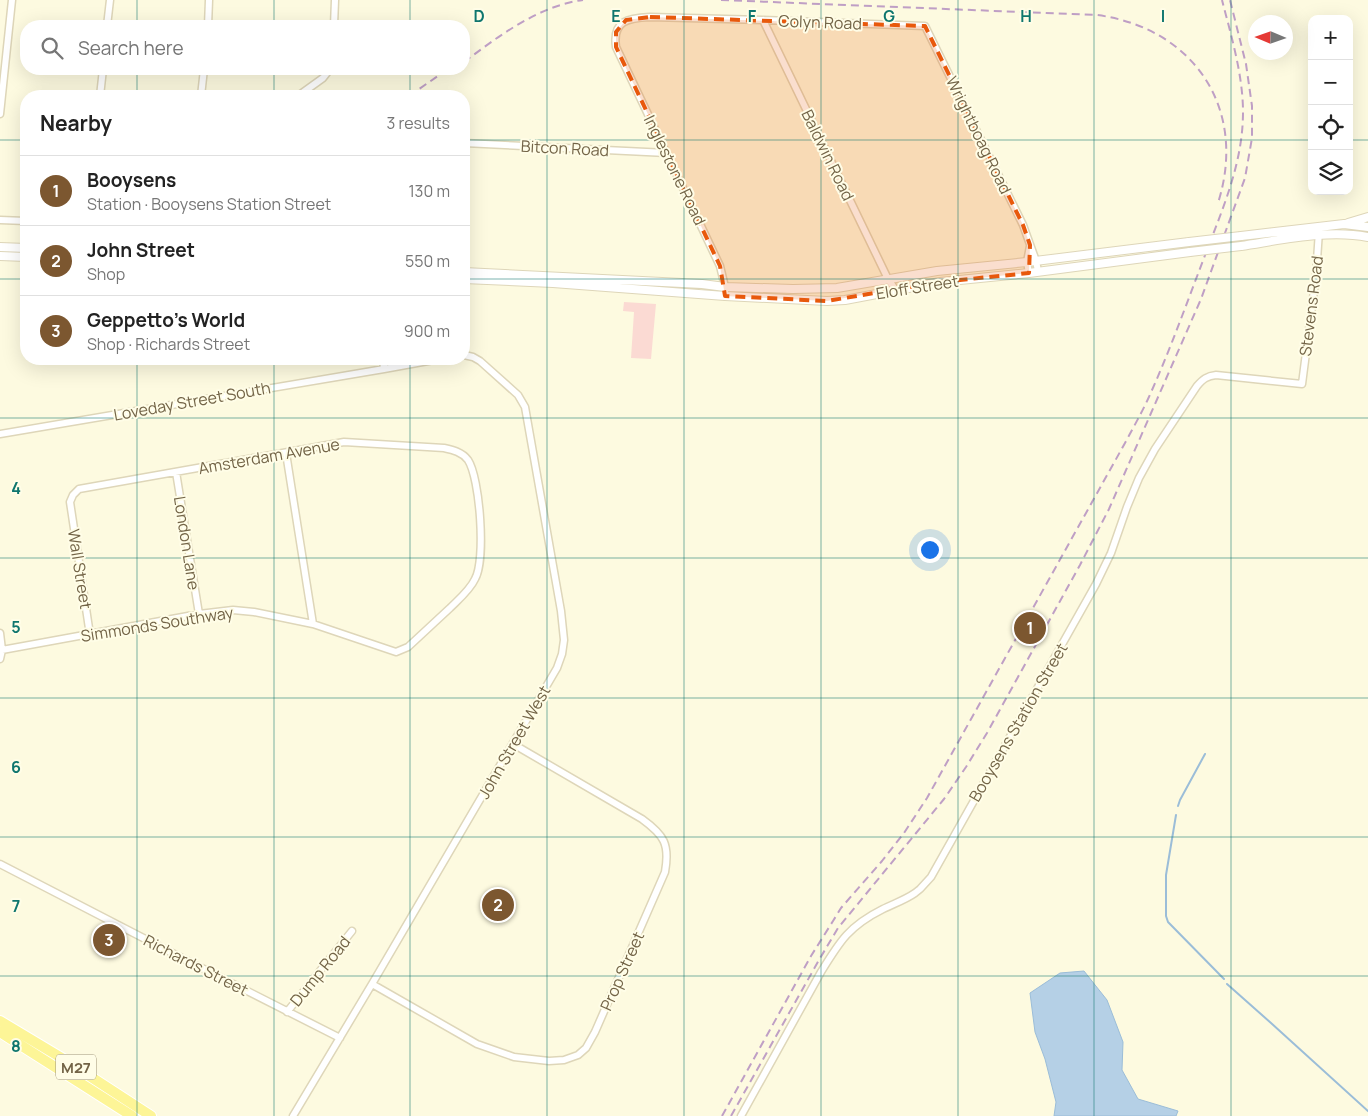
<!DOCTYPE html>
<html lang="en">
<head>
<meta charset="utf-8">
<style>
	body { margin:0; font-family:Manrope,sans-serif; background:#f6f6f6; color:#222 }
	.controls { position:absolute; right:15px; top:15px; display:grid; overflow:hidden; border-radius:10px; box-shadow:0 5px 20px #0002 }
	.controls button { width:45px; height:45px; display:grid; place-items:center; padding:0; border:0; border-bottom:1px solid #e0e0e0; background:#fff; color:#222; font:25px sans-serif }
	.compass { position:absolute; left:1248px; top:15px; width:45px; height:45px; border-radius:50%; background:#fff; box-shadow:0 5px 20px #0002; rotate:272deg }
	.you { position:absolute; left:929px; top:549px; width:18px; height:18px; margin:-12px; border:4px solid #fff; border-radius:50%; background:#1a73e8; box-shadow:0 0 0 8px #1a73e833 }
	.badge { display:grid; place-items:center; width:32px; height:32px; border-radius:50%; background:#7c5730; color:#fff; font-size:16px; font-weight:700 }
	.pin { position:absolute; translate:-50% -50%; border:2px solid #fff; box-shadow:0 1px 5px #0006 }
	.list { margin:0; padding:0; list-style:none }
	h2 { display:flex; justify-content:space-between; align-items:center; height:65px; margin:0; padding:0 20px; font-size:21px }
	h2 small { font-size:16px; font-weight:400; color:#767676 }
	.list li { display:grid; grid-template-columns:32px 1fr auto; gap:15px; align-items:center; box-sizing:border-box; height:70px; padding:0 20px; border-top:1px solid #e0e0e0 }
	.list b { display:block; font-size:19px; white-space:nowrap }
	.list p { margin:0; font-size:16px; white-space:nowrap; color:#767676 }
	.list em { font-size:16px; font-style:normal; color:#767676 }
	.icon { flex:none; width:28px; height:28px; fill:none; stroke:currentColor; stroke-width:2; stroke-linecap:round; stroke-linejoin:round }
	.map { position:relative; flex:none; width:1368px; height:1116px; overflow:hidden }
	.search { position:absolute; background:#fff; box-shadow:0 5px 20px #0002; left:20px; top:20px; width:450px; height:55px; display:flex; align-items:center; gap:12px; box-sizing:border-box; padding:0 18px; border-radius:20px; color:#767676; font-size:19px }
	.panel { position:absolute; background:#fff; box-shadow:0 5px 20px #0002; left:20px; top:90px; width:450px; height:275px; border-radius:20px }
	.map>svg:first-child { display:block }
	.medical { fill:#fbdad3 }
	.water { fill:#b5d0e6; stroke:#9bbdd8 }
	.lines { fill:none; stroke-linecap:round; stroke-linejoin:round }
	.stream { stroke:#9bbdd8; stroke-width:2 }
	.minor-casing { stroke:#ded6b9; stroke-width:9 }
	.tertiary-casing { stroke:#ded6b9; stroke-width:10 }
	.primary-casing { stroke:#fff; stroke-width:12 }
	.minor { stroke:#fff; stroke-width:6 }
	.tertiary { stroke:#fff; stroke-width:8 }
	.primary { stroke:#fdf597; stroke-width:10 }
	.rail { stroke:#bf9fc5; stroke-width:2; stroke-dasharray:8 5; stroke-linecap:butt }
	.tertiary-bridge-casing { stroke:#ded6b9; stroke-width:10; stroke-linecap:butt }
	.tertiary-bridge { stroke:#fff; stroke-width:8 }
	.marked { fill:#e8590c; fill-opacity:0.2; stroke:#e8590c; stroke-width:4; stroke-dasharray:10 6; stroke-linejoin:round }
	.grid { fill:none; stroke:#0f766e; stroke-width:1; stroke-opacity:0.55 }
	.labels { text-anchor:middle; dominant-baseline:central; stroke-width:4; stroke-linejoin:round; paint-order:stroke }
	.shield { fill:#fffde7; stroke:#9d9277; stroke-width:1 }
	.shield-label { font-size:15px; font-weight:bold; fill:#736447 }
	.street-label { font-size:16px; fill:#736447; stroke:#fffde7 }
	.grid-label { font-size:16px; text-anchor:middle; font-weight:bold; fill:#0f766e; stroke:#fffde7; stroke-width:4; stroke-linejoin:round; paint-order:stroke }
</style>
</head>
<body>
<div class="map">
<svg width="1368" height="1116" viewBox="0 0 1368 1116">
	<rect width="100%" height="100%" fill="#fdfae0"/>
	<path class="medical" d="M624 302 656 304 651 359 631 358 634 312 623 311Z"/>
	<path class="water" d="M1084 971 1107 1000 1123 1042 1122 1070 1138 1099 1178 1111 1176 1116H1054L1056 1102 1045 1059 1035 1032 1030 993 1060 973Z"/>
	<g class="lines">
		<path class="stream" d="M1178 806 1180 800 1205 754
			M1176 815 1166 875V916L1168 922 1224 979
			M1227 984 1271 1023 1368 1111"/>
		<defs>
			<path id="minor" d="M763 20 888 279 895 289
				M107 26 110 0
				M208 26 209 0
				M334 26 335 0
				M100 96 103 69
				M201 96 204 69
				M298 96 323 78 330 69
				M0 114 12 0
				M464 143 667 153
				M0 220 26 221
				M1029 273 1027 262 1030 246
				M725 296V287L720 266 616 47C612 20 629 18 650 17L763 20 925 26 1023 225 1036 261 1038 271
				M383 359 384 369
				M0 434 384 369 439 359
				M286 453 313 624
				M176 472 199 614
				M0 633 2 650 0 659
				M2 650 199 614 233 610 254 612 313 624 396 652 408 647C422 634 436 621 450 608 459 599 470 590 475 579 486 560 480 478 468 460 462 452 453 450 444 448L344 442 79 489 73 495 70 502 90 635
				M0 864 182 958 340 1038
				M372 984 477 1044 514 1057 549 1061 564 1060 578 1055 586 1048 595 1032 665 872C670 844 664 835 642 819L513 744
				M287 1012 352 931
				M293 1116 372 984 557 668 562 654 564 640 561 611 525 407 518 395 480 361 473 357 464 355
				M741 1116 821 972C840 941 849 926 883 909 893 904 905 900 915 893L920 889 931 877 1096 584 1111 553 1127 507 1139 478 1155 449 1197 386C1203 379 1207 376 1216 375L1302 384 1316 275 1319 231"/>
			<path id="tertiary" d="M1348 223 1368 217
				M1241 236 1344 224 1368 227
				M1241 246C1281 240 1328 229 1368 237
				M0 247 26 248
				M0 256 26 257
				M464 272 702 284 725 287 793 289 837 288 937 271 1027 262 1189 242
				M464 279 553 283 725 296 827 301 845 300 940 282 1029 273 1190 252"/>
			<path id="primary" d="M0 1021 65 1060 151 1116
				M0 1032 132 1116"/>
		</defs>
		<use href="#minor" class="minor-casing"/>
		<use href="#tertiary" class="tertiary-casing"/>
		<use href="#primary" class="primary-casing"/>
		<use href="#minor" class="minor"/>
		<use href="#tertiary" class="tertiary"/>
		<use href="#primary" class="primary"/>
		<path class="rail" d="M721 0 1097 15C1194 28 1248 109 1218 203
			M464 62C499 36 538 6 583 0
			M409 96 448 69
			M722 1116 811 956 833 921 841 908 882 861 904 833 927 798 1125 443C1133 428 1141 414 1148 399 1169 353 1186 305 1204 258 1222 210 1243 164 1243 112 1243 75 1231 35 1222 0
			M731 1116 819 960 838 928 944 799 966 767 987 733 1080 565 1109 509 1201 299 1245 178 1252 138V106L1246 64 1230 0"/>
		<defs>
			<path id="tertiary-bridge" d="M1189 242 1241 236
				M1190 252 1241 246"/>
		</defs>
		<use href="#tertiary-bridge" class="tertiary-bridge-casing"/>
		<use href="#tertiary-bridge" class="tertiary-bridge"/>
	</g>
	<path class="marked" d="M650 17 925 26 1023 225 1030 245 1029 273 940 282 827 301 725 296 720 266 616 47V32L626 20Z"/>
	<path class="grid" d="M137 0V26M274 0V26M410 0V26M547 0V1116M684 0V1116M821 0V1116M958 0V1116M1094 0V1116M1231 0V1116M137 69V96M274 69V96M410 69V96M0 140H26M464 140H1312M1349 140H1368M0 279H26M464 279H1368M137 359V1116M274 359V1116M410 359V1116M0 418H1368M0 558H1368M0 698H1368M0 837H1368M0 976H1368"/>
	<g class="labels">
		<rect class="shield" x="56" y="1054.5" width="40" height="25" rx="4"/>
		<g class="shield-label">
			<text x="76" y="1067">M27</text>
		</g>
		<g class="street-label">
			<text transform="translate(820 22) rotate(2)">Colyn Road</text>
			<text transform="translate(979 135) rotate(64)">Wrightboag Road</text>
			<text transform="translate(565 148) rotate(3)">Bitcon Road</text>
			<text transform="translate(828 155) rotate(64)">Baldwin Road</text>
			<text transform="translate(675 170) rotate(64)">Inglestone Road</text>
			<text transform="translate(917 287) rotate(-9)">Eloff Street</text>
			<text transform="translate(1311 306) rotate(-83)">Stevens Road</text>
			<text transform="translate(192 401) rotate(-10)">Loveday Street South</text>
			<text transform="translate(269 456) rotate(-10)">Amsterdam Avenue</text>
			<text transform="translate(187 543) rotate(81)">London Lane</text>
			<text transform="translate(80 569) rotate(81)">Wall Street</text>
			<text transform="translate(157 624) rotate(-9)">Simmonds Southway</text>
			<text transform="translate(1018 722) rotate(-60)">Booysens Station Street</text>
			<text transform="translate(514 742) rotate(-60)">John Street West</text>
			<text transform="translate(196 965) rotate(27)">Richards Street</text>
			<text transform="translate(320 971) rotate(-51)">Dump Road</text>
			<text transform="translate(622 971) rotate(-66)">Prop Street</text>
		</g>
	</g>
	<g class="grid-label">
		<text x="479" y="22">D</text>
		<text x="616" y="22">E</text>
		<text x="752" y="22">F</text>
		<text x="889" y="22">G</text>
		<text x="1026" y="22">H</text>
		<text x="1163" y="22">I</text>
		<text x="16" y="494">4</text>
		<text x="16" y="633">5</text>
		<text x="16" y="773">6</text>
		<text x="16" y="912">7</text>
		<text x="16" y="1052">8</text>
	</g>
</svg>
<div class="controls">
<button>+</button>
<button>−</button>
<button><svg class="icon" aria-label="locate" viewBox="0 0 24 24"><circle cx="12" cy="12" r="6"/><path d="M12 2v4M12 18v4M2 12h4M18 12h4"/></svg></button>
<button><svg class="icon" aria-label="layers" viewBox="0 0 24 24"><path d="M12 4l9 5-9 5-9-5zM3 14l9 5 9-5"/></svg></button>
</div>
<svg class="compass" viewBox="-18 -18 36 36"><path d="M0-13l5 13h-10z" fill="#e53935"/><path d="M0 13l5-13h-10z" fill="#767676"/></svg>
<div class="you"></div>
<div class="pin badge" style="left:1030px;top:628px">1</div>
<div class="pin badge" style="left:498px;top:905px">2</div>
<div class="pin badge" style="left:109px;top:940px">3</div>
<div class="search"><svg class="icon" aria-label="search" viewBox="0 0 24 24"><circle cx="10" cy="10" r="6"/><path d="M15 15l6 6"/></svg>Search here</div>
<section class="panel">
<h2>Nearby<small>3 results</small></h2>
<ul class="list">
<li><span class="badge">1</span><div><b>Booysens</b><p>Station · Booysens Station Street</p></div><em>130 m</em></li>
<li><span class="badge">2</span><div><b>John Street</b><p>Shop</p></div><em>550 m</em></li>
<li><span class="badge">3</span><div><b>Geppetto's World</b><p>Shop · Richards Street</p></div><em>900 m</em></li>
</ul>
</section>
</div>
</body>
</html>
